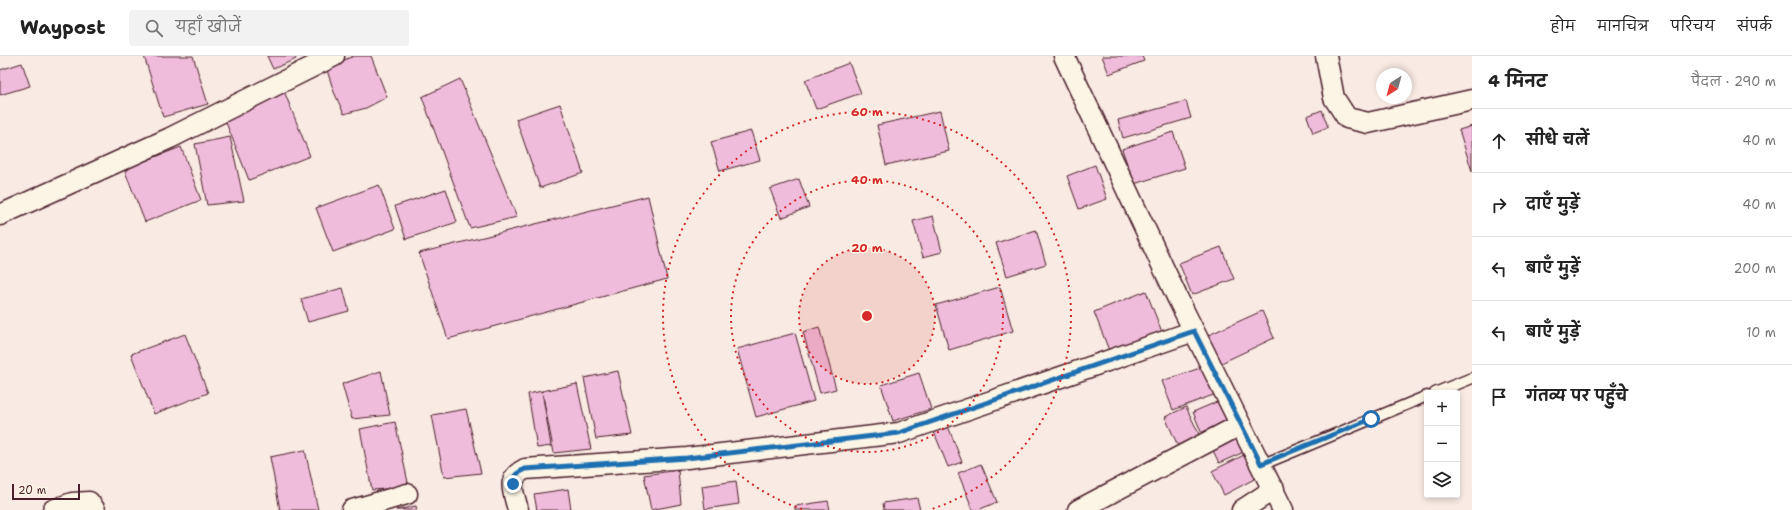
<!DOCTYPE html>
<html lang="hi">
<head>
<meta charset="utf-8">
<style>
	body { margin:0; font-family:"Shantell Sans","Playpen Sans Deva",sans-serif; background:#f2f2f2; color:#222 }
	.controls { position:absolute; right:12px; bottom:12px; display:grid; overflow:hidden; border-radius:4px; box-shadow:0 2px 6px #0003 }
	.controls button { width:36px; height:36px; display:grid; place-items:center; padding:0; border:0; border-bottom:1px solid #e0e0e0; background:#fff; color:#222; font:20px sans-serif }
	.compass { position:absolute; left:1376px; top:12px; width:36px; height:36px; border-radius:50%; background:#fff; box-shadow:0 2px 6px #0003; rotate:216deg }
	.scale { position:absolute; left:12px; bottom:10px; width:68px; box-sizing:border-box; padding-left:4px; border:2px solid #4a1f2b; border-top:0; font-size:11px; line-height:14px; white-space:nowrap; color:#4a1f2b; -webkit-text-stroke:3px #fcf5e5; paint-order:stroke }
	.stop { position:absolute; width:12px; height:12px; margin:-9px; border:3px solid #1f6fb2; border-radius:50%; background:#fff }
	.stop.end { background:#1f6fb2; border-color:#fff; box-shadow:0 1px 4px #0008 }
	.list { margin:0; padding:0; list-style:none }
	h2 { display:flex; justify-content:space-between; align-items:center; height:52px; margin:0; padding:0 16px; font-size:17px }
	h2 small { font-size:13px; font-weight:400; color:#767676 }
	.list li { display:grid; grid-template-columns:26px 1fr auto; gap:12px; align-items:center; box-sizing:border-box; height:64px; padding:0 16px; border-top:1px solid #e0e0e0 }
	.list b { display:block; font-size:15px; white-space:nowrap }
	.list em { font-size:13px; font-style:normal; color:#767676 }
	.icon { flex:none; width:22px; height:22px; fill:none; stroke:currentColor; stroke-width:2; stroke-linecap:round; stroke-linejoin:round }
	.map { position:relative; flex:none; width:1472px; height:454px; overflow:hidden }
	header { display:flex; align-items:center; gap:24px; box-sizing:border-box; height:56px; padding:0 20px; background:#fff; border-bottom:1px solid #e0e0e0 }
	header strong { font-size:19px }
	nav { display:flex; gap:22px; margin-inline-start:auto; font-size:14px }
	.search { width:280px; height:36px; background:#f2f2f2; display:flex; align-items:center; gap:10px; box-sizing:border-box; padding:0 14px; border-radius:4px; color:#767676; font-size:15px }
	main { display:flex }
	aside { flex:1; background:#fff }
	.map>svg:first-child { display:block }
	.building { fill:#efbddb; stroke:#4a1f2b }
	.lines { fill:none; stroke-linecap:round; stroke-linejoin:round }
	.lane-casing { stroke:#4a1f2b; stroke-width:13 }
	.street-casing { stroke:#4a1f2b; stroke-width:23 }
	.lane { stroke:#fcf5e5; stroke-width:10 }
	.street { stroke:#fcf5e5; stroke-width:20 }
	.route { stroke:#1f6fb2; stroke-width:5 }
	.ring { fill:none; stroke:#d62828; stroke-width:2; stroke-dasharray:2 4 }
	.centre { fill:#d62828; stroke:#fcf5e5; stroke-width:2 }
	.ring-label { font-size:12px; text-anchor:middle; font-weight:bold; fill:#d62828; stroke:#fcf5e5; stroke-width:3; stroke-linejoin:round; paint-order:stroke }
</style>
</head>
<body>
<header>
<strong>Waypost</strong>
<div class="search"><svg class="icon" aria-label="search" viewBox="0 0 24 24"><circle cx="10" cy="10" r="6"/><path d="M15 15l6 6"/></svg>यहाँ खोजें</div>
<nav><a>होम</a><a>मानचित्र</a><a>परिचय</a><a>संपर्क</a></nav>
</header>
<main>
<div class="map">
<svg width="1472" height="454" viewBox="0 0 1472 454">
	<rect width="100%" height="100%" fill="#f9eae3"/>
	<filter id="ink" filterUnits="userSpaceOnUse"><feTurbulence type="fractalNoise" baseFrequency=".025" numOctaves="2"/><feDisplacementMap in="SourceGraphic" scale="8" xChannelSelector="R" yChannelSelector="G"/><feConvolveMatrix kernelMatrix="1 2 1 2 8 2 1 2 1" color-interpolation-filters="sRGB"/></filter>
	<g filter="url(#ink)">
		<path class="building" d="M144 0H193L208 48 163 61Z
			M267 0H295L296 3 273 13Z
			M354 0H371L387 41 366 52 344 58 334 36 326 11Z
			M1102 0H1142L1144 5 1109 18Z
			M22 7 30 30 0 39V14Z
			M849 7 861 37 816 53 805 24Z
			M460 23 517 161 470 172 422 41Z
			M284 35 310 100 249 124 223 59Z
			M1186 45 1191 62 1123 82 1118 64Z
			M560 48 583 117 540 132 516 63Z
			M1322 54 1328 71 1313 77 1307 60Z
			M940 55 949 95 886 109 877 69Z
			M1472 70V115L1459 74Z
			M751 75 760 104 720 115 711 86Z
			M1173 76 1185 112 1134 128 1122 93Z
			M230 81 244 145 207 149 195 88Z
			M181 91 201 144 145 166 124 113Z
			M1095 109 1107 143 1079 153 1067 120Z
			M799 123 809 151 781 162 770 133Z
			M379 129 395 173 333 196 316 152Z
			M446 133 457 166 406 183 395 150Z
			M648 140 667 223 448 283 419 197Z
			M933 160 942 196 923 201 913 165Z
			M1036 174 1046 208 1007 220 996 187Z
			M1221 191 1234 223 1192 239 1179 207Z
			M1000 231 1013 275 949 294 936 249Z
			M343 232 349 255 308 266 301 243Z
			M1146 235 1162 276 1110 297 1094 256Z
			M1262 255 1274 282 1217 309 1204 281Z
			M819 271 836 333 820 337 803 276Z
			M795 277 814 345 756 361 737 293Z
			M185 278 208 337 154 358 131 298Z
			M1206 310 1216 338 1173 354 1162 325Z
			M381 315 390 359 352 363 342 328Z
			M618 315 632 379 596 383 584 322Z
			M919 317 931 353 893 365 881 329Z
			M577 328 591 393 554 397 542 335Z
			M542 335 551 390 537 392 528 338Z
			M1219 345 1229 367 1202 378 1193 356Z
			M1186 351 1200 380 1178 390 1165 361Z
			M466 353 481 417 444 421 432 359Z
			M946 365 962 406 948 411 932 371Z
			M395 366 409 431 372 434 360 373Z
			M1236 374 1246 395 1219 407 1209 386Z
			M305 394 318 454H280L270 401Z
			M1248 397 1260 420 1224 439 1212 415Z
			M981 408 997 446 978 454H973L958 417Z
			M678 414 681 448 651 454 644 419Z
			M736 425 739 448 705 453 702 430Z
			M568 433 571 454H537L534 438Z
			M917 442 920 454H884L883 447Z
			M828 445 830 454H795V450Z
			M416 450 417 454H396Z"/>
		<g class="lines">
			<defs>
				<path id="lane" d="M1435 337 1472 322
					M1261 409 1427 340"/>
				<path id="street" d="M1064 0 1178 243 1283 454
					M1326 0 1334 42 1347 62 1368 67 1472 44
					M0 159 170 82 334 0
					M53 454 72 447 89 446 95 454
					M352 454 407 438
					M518 454C514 436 505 423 525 413L687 402 899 377 1194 275
					M1078 454 1240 369
					M1242 454 1274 433"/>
			</defs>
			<use href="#lane" class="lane-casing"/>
			<use href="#street" class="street-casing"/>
			<use href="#lane" class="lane"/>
			<use href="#street" class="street"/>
		</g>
	</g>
	<g class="lines" filter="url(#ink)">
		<path class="route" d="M513 428C513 419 517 417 525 413L687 402 899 377 1194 275 1261 408 1371 363"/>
	</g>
	<circle cx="867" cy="260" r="68" fill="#d62828" fill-opacity=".12"/>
	<g class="ring">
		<circle cx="867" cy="260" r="68"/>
		<circle cx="867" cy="260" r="136"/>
		<path d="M802 453A204 204 0 1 1 932 453"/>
	</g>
	<circle cx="867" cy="260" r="6" class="centre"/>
	<g class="ring-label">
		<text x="867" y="60">60 m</text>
		<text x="867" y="128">40 m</text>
		<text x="867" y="196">20 m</text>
	</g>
</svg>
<div class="controls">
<button>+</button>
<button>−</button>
<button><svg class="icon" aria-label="layers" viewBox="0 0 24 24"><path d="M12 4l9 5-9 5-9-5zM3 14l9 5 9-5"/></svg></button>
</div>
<svg class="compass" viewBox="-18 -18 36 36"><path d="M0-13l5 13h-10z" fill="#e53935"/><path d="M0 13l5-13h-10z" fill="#767676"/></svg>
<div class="scale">20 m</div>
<div class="stop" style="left:1371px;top:363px"></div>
<div class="stop end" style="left:513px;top:428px"></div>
</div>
<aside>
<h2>4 मिनट<small>पैदल · 290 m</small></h2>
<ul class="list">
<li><svg class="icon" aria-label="ahead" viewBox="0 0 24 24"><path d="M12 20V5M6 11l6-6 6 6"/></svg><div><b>सीधे चलें</b></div><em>40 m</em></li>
<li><svg class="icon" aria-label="right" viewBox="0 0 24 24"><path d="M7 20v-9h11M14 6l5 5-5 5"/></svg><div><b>दाएँ मुड़ें</b></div><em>40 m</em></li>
<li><svg class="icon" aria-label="left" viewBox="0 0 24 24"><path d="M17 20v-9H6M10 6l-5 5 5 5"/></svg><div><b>बाएँ मुड़ें</b></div><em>200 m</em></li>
<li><svg class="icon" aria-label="left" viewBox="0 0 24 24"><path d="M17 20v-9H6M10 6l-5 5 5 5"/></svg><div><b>बाएँ मुड़ें</b></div><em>10 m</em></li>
<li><svg class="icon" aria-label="arrive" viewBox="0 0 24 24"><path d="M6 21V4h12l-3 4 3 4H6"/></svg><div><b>गंतव्य पर पहुँचे</b></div></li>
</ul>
</aside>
</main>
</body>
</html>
